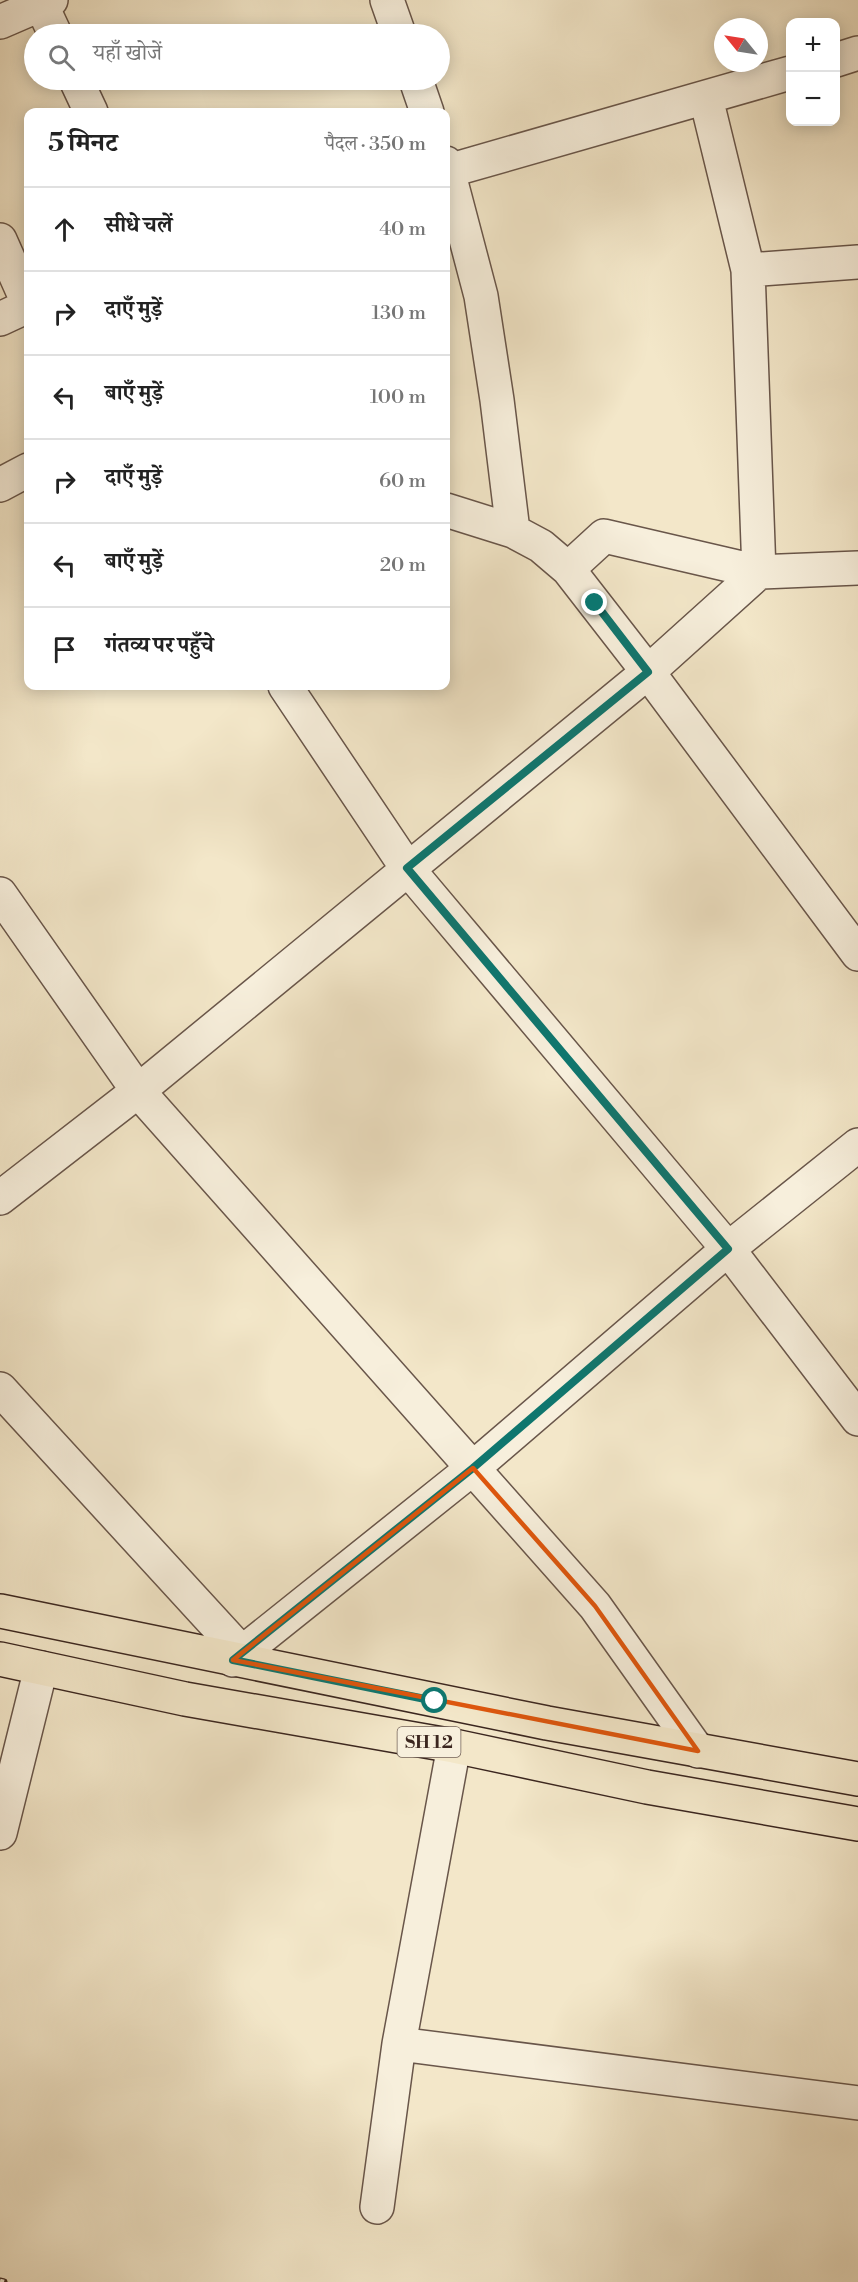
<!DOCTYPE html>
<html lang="hi">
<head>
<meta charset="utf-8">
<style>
	body { margin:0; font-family:"Libre Bodoni","Noto Serif Devanagari",serif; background:#f6f6f6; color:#222 }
	.controls { position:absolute; right:18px; top:18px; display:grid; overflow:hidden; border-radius:12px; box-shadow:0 3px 15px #0003 }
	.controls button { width:54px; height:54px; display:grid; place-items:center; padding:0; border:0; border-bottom:2px solid #e0e0e0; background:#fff; color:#222; font:30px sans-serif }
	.compass { position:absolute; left:714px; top:18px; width:54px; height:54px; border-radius:50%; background:#fff; box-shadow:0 3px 15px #0003; rotate:300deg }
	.stop { position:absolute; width:18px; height:18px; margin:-14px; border:4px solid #0f766e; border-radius:50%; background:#fff }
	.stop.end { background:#0f766e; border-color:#fff; box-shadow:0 2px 6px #0008 }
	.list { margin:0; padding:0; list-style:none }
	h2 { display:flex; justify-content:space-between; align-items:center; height:78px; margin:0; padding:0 24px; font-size:26px }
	h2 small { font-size:20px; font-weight:400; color:#767676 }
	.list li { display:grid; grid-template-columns:39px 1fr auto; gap:18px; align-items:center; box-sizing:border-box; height:84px; padding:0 24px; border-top:2px solid #e0e0e0 }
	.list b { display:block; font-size:22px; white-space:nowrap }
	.list em { font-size:20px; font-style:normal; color:#767676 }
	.icon { flex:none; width:33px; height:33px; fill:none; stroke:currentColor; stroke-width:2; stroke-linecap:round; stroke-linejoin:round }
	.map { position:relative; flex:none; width:858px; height:2282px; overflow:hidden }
	.search { position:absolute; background:#fff; box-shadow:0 3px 15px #0003; left:24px; top:24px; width:426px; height:66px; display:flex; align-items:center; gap:15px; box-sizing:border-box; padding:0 21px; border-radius:33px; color:#767676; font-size:22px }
	.panel { position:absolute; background:#fff; box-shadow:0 3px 15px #0003; left:24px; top:108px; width:426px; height:582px; border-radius:12px }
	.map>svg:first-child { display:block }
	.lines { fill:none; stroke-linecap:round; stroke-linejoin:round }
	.minor-casing { stroke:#69564a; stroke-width:36 }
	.primary-casing { stroke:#3b261f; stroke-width:36 }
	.minor { stroke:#f7efdc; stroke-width:33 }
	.primary { stroke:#f3e7c9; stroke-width:33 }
	.rail-casing { stroke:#3b261f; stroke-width:7 }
	.rail { stroke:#f7efdc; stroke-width:4.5; stroke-dasharray:14; stroke-linecap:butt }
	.route { stroke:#0f766e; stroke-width:8 }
	.marked { fill:none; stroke:#df560d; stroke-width:4.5; stroke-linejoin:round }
	.labels { text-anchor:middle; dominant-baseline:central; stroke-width:6; stroke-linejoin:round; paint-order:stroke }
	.shield { fill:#f7efdc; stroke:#736258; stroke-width:1.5 }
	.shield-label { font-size:18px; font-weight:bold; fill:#3b261f }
</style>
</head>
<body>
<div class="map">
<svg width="858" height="2282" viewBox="0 0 858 2282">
	<rect width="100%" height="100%" fill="#f3e7c9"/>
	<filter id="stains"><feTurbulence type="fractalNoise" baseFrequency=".00333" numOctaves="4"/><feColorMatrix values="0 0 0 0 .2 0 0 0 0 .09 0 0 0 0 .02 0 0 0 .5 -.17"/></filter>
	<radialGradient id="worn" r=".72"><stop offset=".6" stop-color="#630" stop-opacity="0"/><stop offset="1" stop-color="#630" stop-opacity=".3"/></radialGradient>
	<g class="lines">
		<defs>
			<path id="minor" d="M387 0 399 34
				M41 4 55 34
				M0 22 51 0
				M836 60 858 53
				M76 80 91 112
				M416 80 427 112
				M446 163 481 296 497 400 513 531
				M448 171 790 73
				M0 240 28 303
				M748 270 858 262
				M0 319 28 306
				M0 485 28 470
				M446 510 513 531 541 546 568 569 648 672 858 954
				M568 569 604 536 759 572 748 270 706 98
				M285 686 407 868 728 1249 858 1419
				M0 894 138 1091 595 1606 698 1751
				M0 1198 138 1091 648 672 759 572 858 568
				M0 1389 243 1654
				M233 1660 473 1468 728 1249 858 1145
				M454 1746 399 2044 858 2103
				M0 1833 41 1668
				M377 2207 399 2044"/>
			<path id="primary" d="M0 1611 547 1723 858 1779
				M0 1659 185 1699 454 1746 647 1787 858 1824"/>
		</defs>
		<use href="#minor" class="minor-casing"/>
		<use href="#primary" class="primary-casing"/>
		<use href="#minor" class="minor"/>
		<use href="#primary" class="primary"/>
		<defs>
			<path id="rail" d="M0 2281 4 2282"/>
		</defs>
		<use href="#rail" class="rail-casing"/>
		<use href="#rail" class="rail"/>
	</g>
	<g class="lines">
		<path class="route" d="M435 1701 233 1660 473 1468 728 1249 407 868 648 672 595 603"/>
	</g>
	<path class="marked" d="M473 1468 595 1606 698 1751 233 1660Z"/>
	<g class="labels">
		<rect class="shield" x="397.5" y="1727" width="63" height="30" rx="4.5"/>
		<g class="shield-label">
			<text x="429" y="1742">SH 12</text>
		</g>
	</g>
	<rect width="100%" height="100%" filter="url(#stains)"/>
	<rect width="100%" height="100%" fill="url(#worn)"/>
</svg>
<div class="controls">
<button>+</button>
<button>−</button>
</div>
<svg class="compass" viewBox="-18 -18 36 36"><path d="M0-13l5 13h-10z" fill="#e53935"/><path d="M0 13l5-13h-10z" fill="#767676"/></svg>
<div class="stop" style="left:435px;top:1701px"></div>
<div class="stop end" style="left:595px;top:603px"></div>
<div class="search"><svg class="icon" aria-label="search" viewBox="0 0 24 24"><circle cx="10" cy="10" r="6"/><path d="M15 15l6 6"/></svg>यहाँ खोजें</div>
<section class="panel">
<h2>5 मिनट<small>पैदल · 350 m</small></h2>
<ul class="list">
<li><svg class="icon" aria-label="ahead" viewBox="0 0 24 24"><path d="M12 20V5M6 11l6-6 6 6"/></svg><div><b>सीधे चलें</b></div><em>40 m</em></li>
<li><svg class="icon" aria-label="right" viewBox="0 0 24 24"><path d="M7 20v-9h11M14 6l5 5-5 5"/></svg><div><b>दाएँ मुड़ें</b></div><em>130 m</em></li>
<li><svg class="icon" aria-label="left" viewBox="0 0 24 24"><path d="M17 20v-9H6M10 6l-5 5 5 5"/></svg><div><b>बाएँ मुड़ें</b></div><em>100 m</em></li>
<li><svg class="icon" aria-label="right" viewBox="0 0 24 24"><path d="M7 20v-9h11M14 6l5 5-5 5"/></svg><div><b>दाएँ मुड़ें</b></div><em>60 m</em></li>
<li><svg class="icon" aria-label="left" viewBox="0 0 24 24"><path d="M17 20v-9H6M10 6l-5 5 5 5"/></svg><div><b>बाएँ मुड़ें</b></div><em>20 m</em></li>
<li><svg class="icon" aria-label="arrive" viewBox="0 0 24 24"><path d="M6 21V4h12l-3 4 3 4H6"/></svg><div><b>गंतव्य पर पहुँचे</b></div></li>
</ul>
</section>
</div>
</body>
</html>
